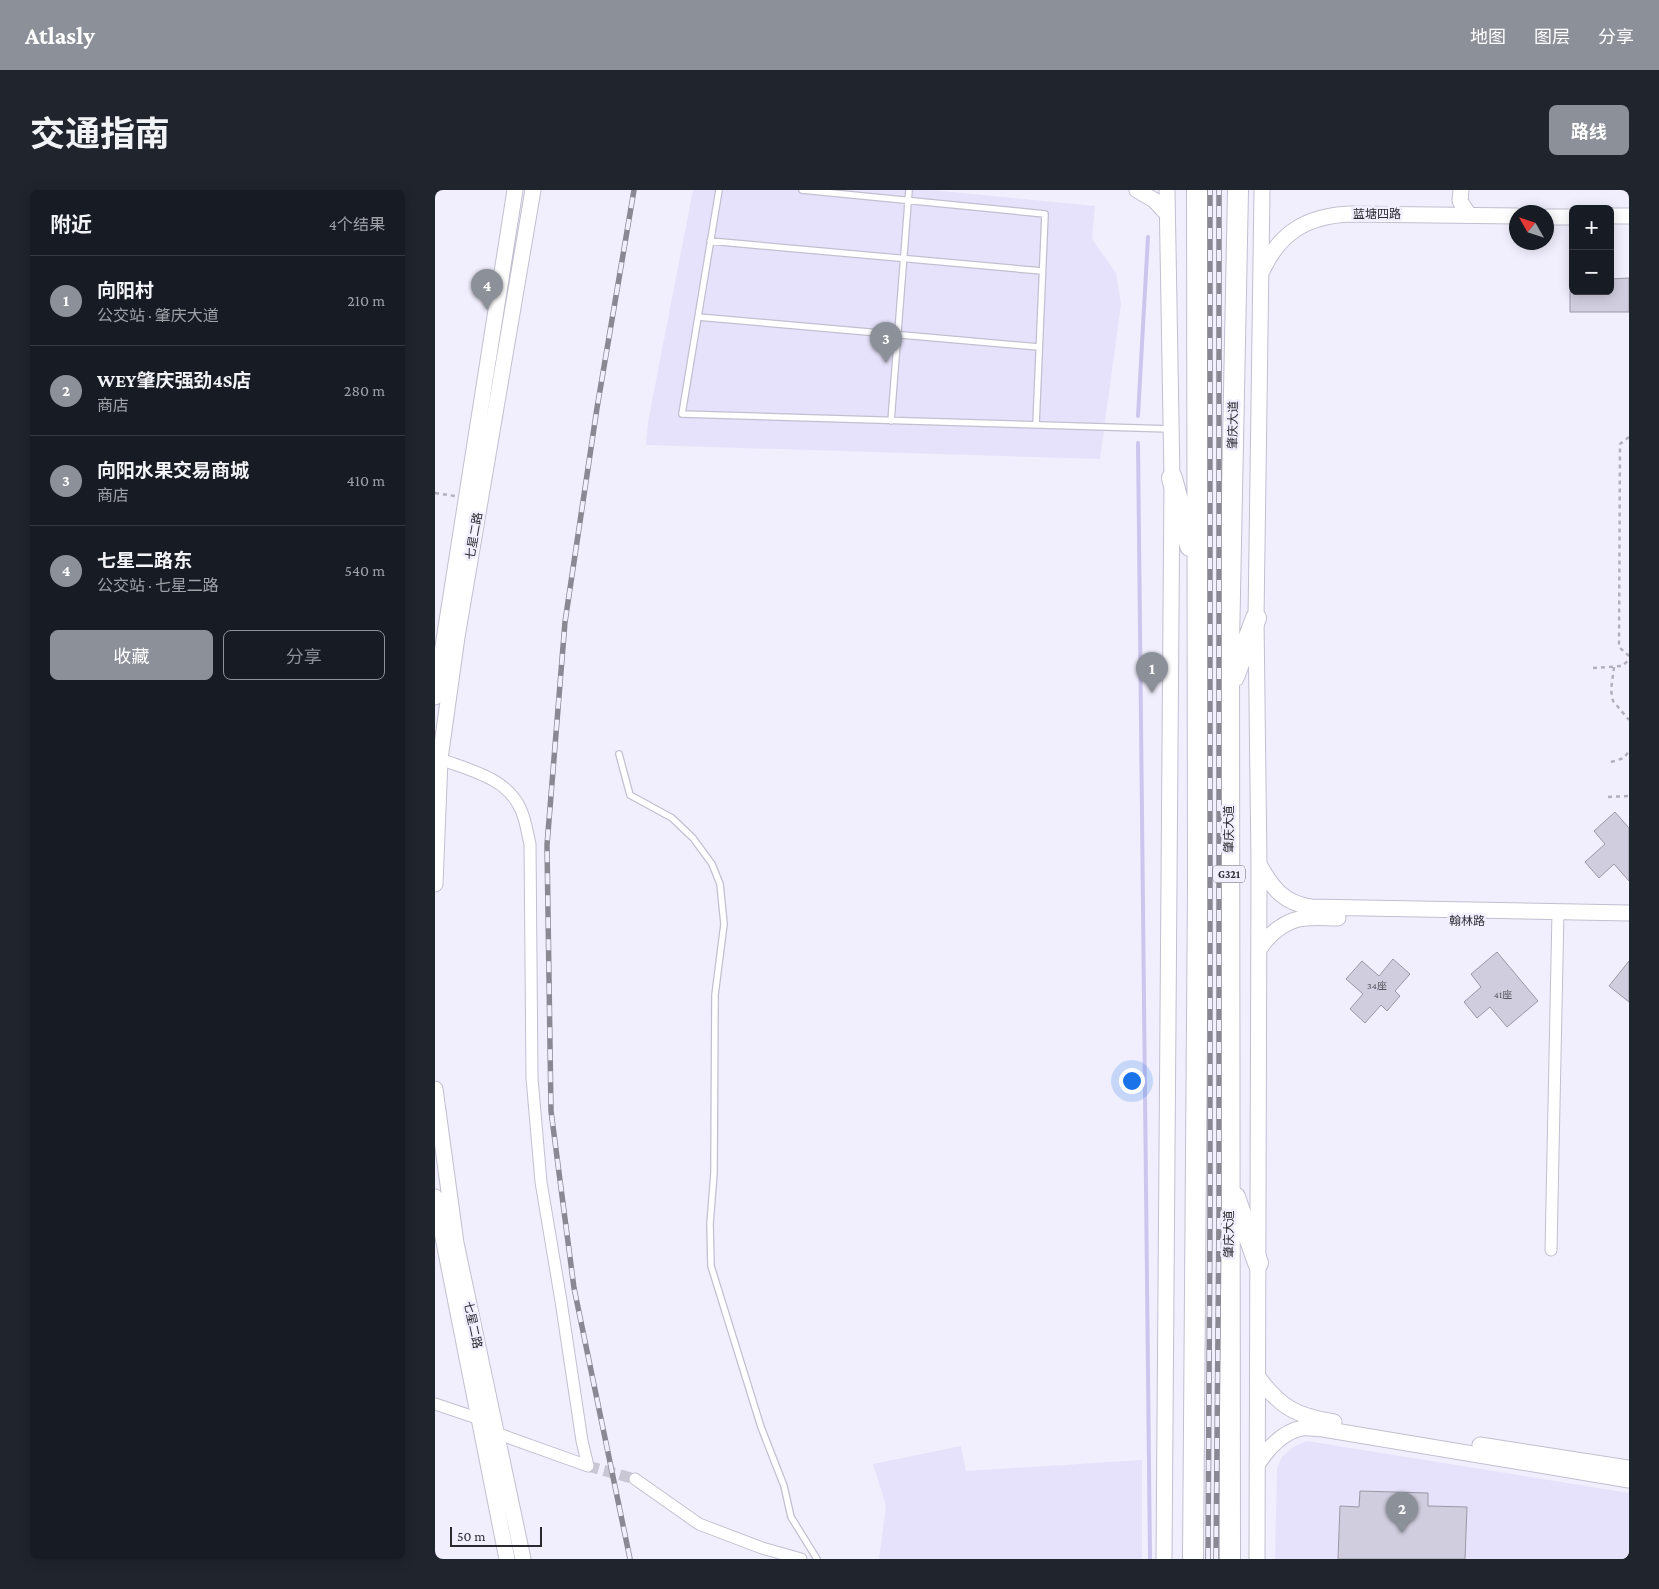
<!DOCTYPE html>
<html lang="zh">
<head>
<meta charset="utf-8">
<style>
	body { margin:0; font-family:"Crimson Pro","Noto Sans SC",serif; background:#20242c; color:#f1f3f6 }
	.controls { position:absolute; right:15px; top:15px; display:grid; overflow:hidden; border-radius:8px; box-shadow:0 2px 12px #0003 }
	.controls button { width:45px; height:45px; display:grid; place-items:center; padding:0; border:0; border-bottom:1px solid #363941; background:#171b24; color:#f1f3f6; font:25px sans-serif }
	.compass { position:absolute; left:1074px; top:15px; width:45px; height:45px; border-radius:50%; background:#171b24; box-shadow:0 2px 12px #0003; rotate:309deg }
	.scale { position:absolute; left:15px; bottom:12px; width:92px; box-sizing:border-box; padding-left:5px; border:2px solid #2a292f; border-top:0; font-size:14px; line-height:18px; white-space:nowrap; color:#2a292f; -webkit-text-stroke:4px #f1effd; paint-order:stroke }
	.you { position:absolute; left:696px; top:890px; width:18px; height:18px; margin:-12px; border:4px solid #fff; border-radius:50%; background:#1a73e8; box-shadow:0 0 0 8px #1a73e833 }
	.badge { display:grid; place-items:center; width:32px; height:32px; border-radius:50%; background:#8c9099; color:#fff; font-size:16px; font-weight:700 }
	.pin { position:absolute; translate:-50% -41px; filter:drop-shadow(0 1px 2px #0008) }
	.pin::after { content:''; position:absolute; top:26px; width:18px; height:15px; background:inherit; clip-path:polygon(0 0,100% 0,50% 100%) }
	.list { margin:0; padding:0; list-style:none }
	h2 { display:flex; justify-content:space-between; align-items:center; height:65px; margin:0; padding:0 20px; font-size:21px }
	h2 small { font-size:16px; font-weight:400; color:#9ea1a6 }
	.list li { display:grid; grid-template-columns:32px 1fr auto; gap:15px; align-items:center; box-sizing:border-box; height:90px; padding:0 20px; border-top:1px solid #363941 }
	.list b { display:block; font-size:19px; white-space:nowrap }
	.list p { margin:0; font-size:16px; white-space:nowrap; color:#9ea1a6 }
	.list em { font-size:16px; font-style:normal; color:#9ea1a6 }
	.actions { display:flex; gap:10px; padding:15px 20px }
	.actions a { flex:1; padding:11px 0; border:1px solid #8c9099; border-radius:8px; text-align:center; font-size:18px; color:#8c9099 }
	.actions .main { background:#8c9099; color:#fff }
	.map { position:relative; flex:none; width:1194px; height:1369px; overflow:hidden; border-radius:8px }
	header { display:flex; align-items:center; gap:30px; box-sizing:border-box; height:70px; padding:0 25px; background:#8c9099; color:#fff }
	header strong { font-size:24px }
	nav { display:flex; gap:28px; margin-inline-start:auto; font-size:18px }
	.intro { display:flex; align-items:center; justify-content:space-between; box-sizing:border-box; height:120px; padding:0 30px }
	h1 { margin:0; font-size:35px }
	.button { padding:12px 22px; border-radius:8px; background:#8c9099; color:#fff; font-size:18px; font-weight:700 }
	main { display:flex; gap:30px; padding:0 30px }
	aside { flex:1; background:#171b24; border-radius:8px; box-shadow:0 2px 12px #0003 }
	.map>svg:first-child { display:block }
	.built { fill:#e6e2fb }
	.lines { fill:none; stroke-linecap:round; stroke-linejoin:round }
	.stream { stroke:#ccc5ed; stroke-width:4 }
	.building { fill:#d0cdde; stroke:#9a97a7 }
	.street-tunnel { stroke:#c9c7d4; stroke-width:11; stroke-dasharray:11 5.5; stroke-linecap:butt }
	.lane-casing { stroke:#c2bfd0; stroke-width:8 }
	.street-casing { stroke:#c2bfd0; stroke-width:13 }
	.secondary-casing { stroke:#c2bfd0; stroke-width:17 }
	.highway-casing { stroke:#c2bfd0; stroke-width:22 }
	.path { stroke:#b2b0bc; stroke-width:2.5; stroke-dasharray:4 4; stroke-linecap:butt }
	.lane { stroke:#fff; stroke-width:5.5 }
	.street { stroke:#fff; stroke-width:11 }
	.secondary { stroke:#fff; stroke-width:15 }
	.highway { stroke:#fff; stroke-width:20 }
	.rail-casing { stroke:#8a8993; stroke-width:5.5 }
	.rail { stroke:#f1effd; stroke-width:4; stroke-dasharray:11; stroke-linecap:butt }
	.labels { text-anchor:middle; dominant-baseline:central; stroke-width:5; stroke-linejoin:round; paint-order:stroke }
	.number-label { font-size:10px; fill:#54525b }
	.shield { fill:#f1effd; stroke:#66646d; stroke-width:1 }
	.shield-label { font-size:11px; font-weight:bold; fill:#2a292f }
	.street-label { font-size:12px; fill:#2a292f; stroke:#f1effd }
</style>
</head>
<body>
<header>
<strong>Atlasly</strong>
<nav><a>地图</a><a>图层</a><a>分享</a></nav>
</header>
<div class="intro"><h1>交通指南</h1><a class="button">路线</a></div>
<main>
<aside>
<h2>附近<small>4个结果</small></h2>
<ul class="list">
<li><span class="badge">1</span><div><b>向阳村</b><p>公交站 · 肇庆大道</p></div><em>210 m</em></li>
<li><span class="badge">2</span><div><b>WEY肇庆强劲4S店</b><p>商店</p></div><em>280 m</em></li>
<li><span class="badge">3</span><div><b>向阳水果交易商城</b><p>商店</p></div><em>410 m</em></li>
<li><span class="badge">4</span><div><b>七星二路东</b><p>公交站 · 七星二路</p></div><em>540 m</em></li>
</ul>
<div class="actions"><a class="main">收藏</a><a>分享</a></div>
</aside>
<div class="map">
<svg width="1194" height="1369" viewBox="0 0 1194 1369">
	<rect width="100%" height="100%" fill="#f1effd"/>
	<path class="built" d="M258 0H497L660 16 657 49 681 83 686 114 665 269 211 255 213 232Z
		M872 1251 1194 1303V1369H840L842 1278 847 1267 858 1257Z
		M526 1256 531 1281 707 1270V1369H444L451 1316 438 1274Z"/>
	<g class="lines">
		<path class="stream" d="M703 226 713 47
			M703 253 715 1369"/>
	</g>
	<path class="building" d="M1194 88V122H1135V101H1175V89Z
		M1180 622 1194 638V691L1179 674 1164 688 1150 672 1170 654 1159 641Z
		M1062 762 1103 811 1072 837 1055 817 1042 828 1029 812 1046 797 1036 784Z
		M958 769 975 784 960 801 965 806 952 821 946 815 930 833 915 819 928 804 911 789 927 771 944 786Z
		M1194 771V812L1174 796Z
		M925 1301 993 1303V1316L1032 1317 1030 1369H903L905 1316 924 1317Z"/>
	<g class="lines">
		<path class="street-tunnel" d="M153 1276 200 1289"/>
		<defs>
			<path id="lane" d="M284 0 247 224 735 239
				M367 0 610 24 601 235
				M275 51 607 81
				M263 127 604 157
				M456 231 474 0
				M184 564 195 605 237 628 258 648 277 674 285 694 289 734 280 805 279 983 275 1034 276 1076 326 1237 349 1296 356 1327 382 1369"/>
			<path id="street" d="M5 569C34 580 73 588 86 620 91 631 92 642 95 654L97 888 106 992 126 1111 147 1251 153 1276
				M1116 1060 1123 722
				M0 1214 45 1229
				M61 1243 153 1276
				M200 1289 264 1334 327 1358 366 1369"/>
			<path id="secondary" d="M702 0 719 10 732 24
				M1026 0 1025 11 1034 25
				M1175 26H1194
				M1112 27H1138
				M827 81C845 42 872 26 915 24L1082 26
				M0 507 80 0
				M825 676C838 699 849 713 876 717L1194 723
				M0 694 5 569 22 447 98 0
				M824 760C833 744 852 729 871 728 882 727 892 728 903 728
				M0 899 21 1053 88 1369
				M0 1007 72 1369
				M823 1187C845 1217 861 1226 899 1232
				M1045 1255 1194 1278
				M822 1275C833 1258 847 1242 867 1238 874 1237 881 1239 888 1239L1194 1290
				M729 1369 737 288 732 0
				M822 1369 824 675 821 428 827 0"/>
			<path id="highway" d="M737 288 755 356
				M799 487 821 428
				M800 1007 823 1073
				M758 1369 763 697 762 0
				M795 1369 794 454 803 0"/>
		</defs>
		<use href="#lane" class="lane-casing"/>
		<use href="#street" class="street-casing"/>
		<use href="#secondary" class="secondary-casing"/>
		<use href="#highway" class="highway-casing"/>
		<path class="path" d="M1194 247 1185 254 1184 457 1194 466
			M0 303 20 306
			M1179 477 1176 500 1178 511 1194 530
			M1158 478 1187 476 1194 470
			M1176 572 1189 568 1194 561
			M1173 607 1194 606"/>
		<use href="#lane" class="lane"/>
		<use href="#street" class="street"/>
		<use href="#secondary" class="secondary"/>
		<use href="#highway" class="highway"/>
		<defs>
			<path id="rail" d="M195 1369 139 1098 116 921 112 655 130 432 162 218 199 0
				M773 1369 775 1025V0
				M781 1369 784 1025V0"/>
		</defs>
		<use href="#rail" class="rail-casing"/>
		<use href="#rail" class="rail"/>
	</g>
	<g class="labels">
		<g class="number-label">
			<text x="942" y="795">34座</text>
			<text x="1068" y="804">41座</text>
		</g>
		<rect class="shield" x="778" y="675.5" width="32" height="17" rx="4"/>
		<g class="shield-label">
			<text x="794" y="684">G321</text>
		</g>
		<g class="street-label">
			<text x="942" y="24">蓝塘四路</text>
			<text transform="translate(798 235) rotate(-89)">肇庆大道</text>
			<text transform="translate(39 346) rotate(-80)">七星二路</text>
			<text transform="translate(794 639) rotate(-90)">肇庆大道</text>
			<text transform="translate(1032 731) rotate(1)">翰林路</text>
			<text transform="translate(794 1044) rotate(-90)">肇庆大道</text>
			<text transform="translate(38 1135) rotate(78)">七星二路</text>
		</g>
	</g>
</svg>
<div class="controls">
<button>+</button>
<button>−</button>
</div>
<svg class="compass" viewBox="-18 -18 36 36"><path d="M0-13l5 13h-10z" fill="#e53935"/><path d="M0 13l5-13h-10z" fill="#9ea1a6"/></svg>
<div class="scale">50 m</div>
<div class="you"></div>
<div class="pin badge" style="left:717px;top:503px">1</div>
<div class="pin badge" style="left:967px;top:1343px">2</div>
<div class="pin badge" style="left:451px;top:173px">3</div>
<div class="pin badge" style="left:52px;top:120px">4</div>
</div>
</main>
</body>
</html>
